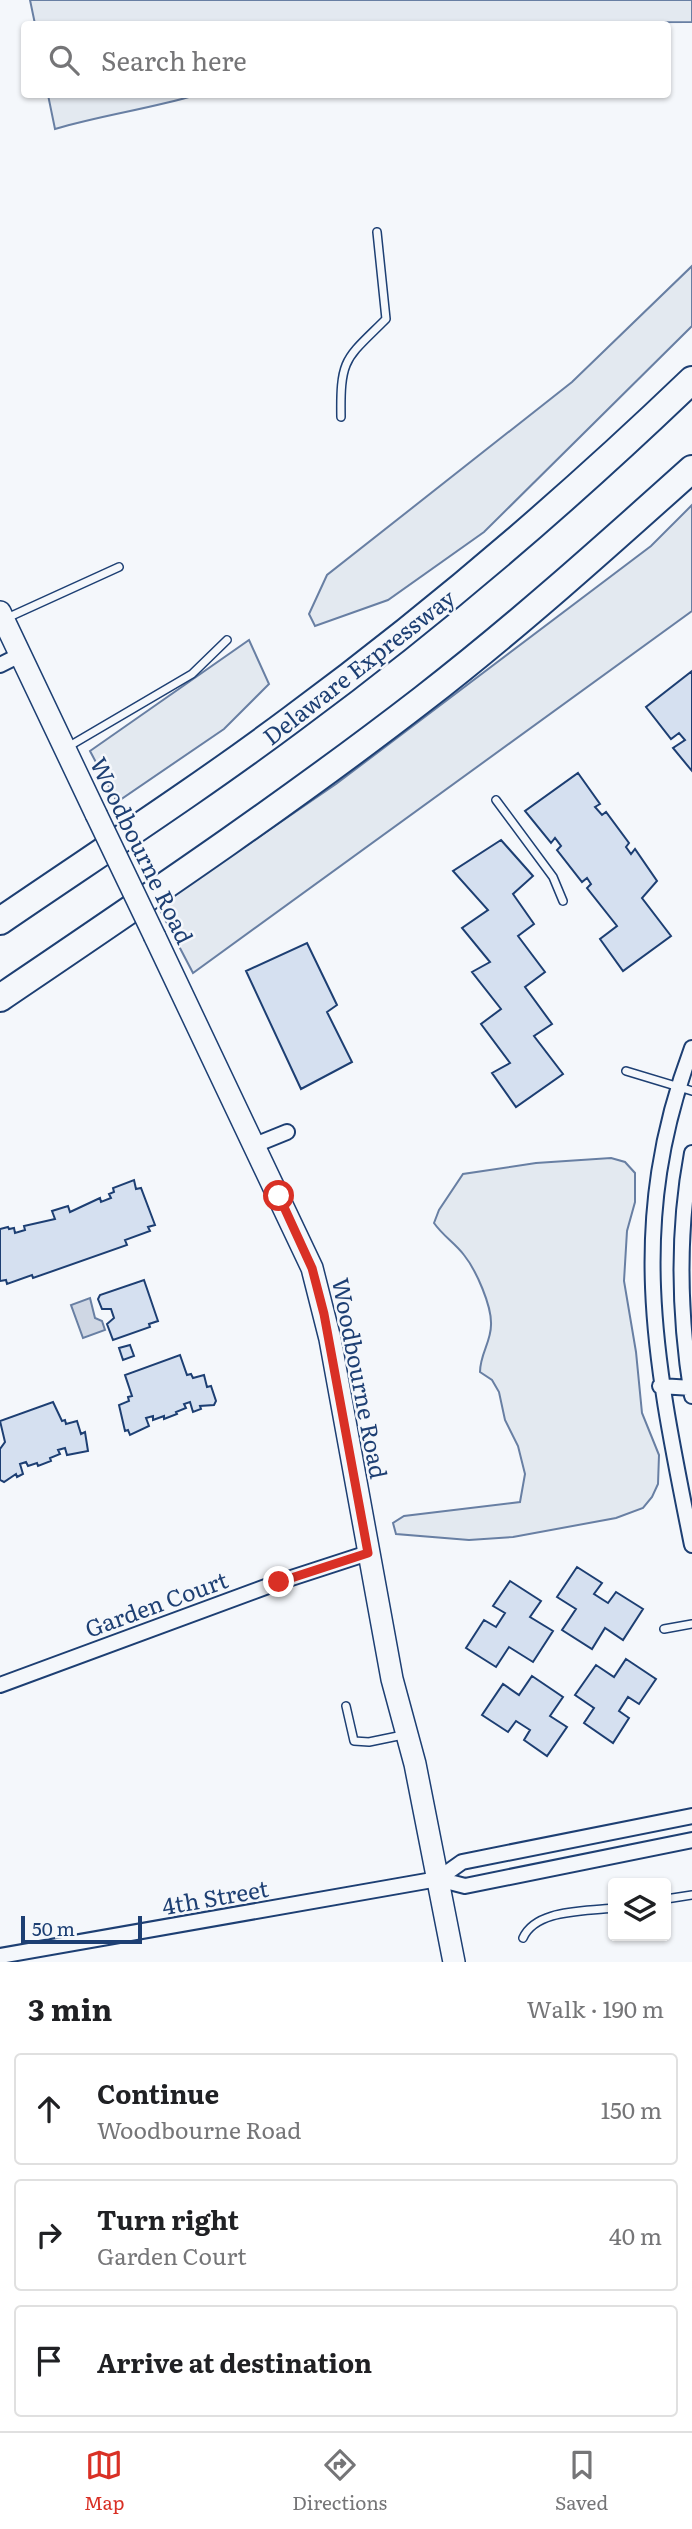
<!DOCTYPE html>
<html lang="en">
<head>
<meta charset="utf-8">
<style>
	body { margin:0; font-family:Literata,serif; background:#f6f6f6; color:#202124 }
	.controls { position:absolute; right:21px; bottom:21px; display:grid; overflow:hidden; border-radius:7px; box-shadow:0 2px 5px #0004 }
	.controls button { width:63px; height:63px; display:grid; place-items:center; padding:0; border:0; border-bottom:2px solid #e0e0e0; background:#fff; color:#202124; font:35px sans-serif }
	.scale { position:absolute; left:21px; bottom:18px; width:121px; box-sizing:border-box; padding-left:7px; border:4px solid #1d3f73; border-top:0; font-size:19px; line-height:24px; white-space:nowrap; color:#1d3f73; -webkit-text-stroke:5px #f4f7fb; paint-order:stroke }
	.stop { position:absolute; width:21px; height:21px; margin:-16px; border:5px solid #d93025; border-radius:50%; background:#fff }
	.stop.end { background:#d93025; border-color:#fff; box-shadow:0 2px 7px #0008 }
	.list { margin:0; padding:0; list-style:none }
	h2 { display:flex; justify-content:space-between; align-items:center; height:91px; margin:0; padding:0 28px; font-size:30px }
	h2 small { font-size:23px; font-weight:400; color:#757577 }
	.list li { display:grid; grid-template-columns:46px 1fr auto; gap:21px; align-items:center; box-sizing:border-box; height:112px; margin:0 14px 14px; padding:0 14px; border:2px solid #e0e0e0; border-radius:7px }
	.list b { display:block; font-size:26px; white-space:nowrap }
	.list p { margin:0; font-size:23px; white-space:nowrap; color:#757577 }
	.list em { font-size:23px; font-style:normal; color:#757577 }
	.icon { flex:none; width:38px; height:38px; fill:none; stroke:currentColor; stroke-width:2; stroke-linecap:round; stroke-linejoin:round }
	.map { position:relative; flex:none; width:692px; height:1962px; overflow:hidden }
	.search { position:absolute; background:#fff; box-shadow:0 2px 5px #0004; left:21px; right:21px; top:21px; height:77px; display:flex; align-items:center; gap:18px; box-sizing:border-box; padding:0 24px; border-radius:7px; color:#757577; font-size:26px }
	.sheet { height:469px; background:#fff }
	nav { display:flex; justify-content:space-around; align-items:center; box-sizing:border-box; height:98px; border-top:2px solid #e0e0e0; background:#fff; font-size:19px; color:#757577 }
	nav a { display:grid; justify-items:center; gap:4px }
	nav .on { color:#d93025 }
	.map>svg:first-child { display:block }
	.green { fill:#e3e9f0; stroke:#687fa3; stroke-width:2 }
	.water { fill:#cfd7e4; stroke:#687fa3; stroke-width:2 }
	.building { fill:#d5e0f0; stroke:#1d3f73; stroke-width:2 }
	.lines { fill:none; stroke-linecap:round; stroke-linejoin:round }
	.service-casing { stroke:#1d3f73; stroke-width:10 }
	.minor-casing { stroke:#1d3f73; stroke-width:18 }
	.secondary-casing { stroke:#1d3f73; stroke-width:24 }
	.motorway-casing { stroke:#1d3f73; stroke-width:30 }
	.service { stroke:#f4f7fb; stroke-width:7 }
	.minor { stroke:#f4f7fb; stroke-width:14 }
	.secondary { stroke:#f4f7fb; stroke-width:21 }
	.motorway { stroke:#f4f7fb; stroke-width:26 }
	.secondary-bridge-casing { stroke:#1d3f73; stroke-width:24; stroke-linecap:butt }
	.secondary-bridge { stroke:#f4f7fb; stroke-width:21 }
	.route { stroke:#d93025; stroke-width:9 }
	.labels { text-anchor:middle; dominant-baseline:central; stroke-width:5; stroke-linejoin:round; paint-order:stroke }
	.street-label { font-size:23px; fill:#1d3f73; stroke:#f4f7fb }
</style>
</head>
<body>
<div class="map">
<svg width="692" height="1962" viewBox="0 0 692 1962">
	<rect width="100%" height="100%" fill="#f4f7fb"/>
	<path class="green" d="M30 0H692V22L35 24Z
		M48 95V94L196 95C149 109 102 115 55 129Z
		M692 266V326L484 532 388 600 315 626 309 614 327 575 572 382Z
		M692 505V611L193 973 158 906 336 784 651 546Z
		M249 640 269 684 224 729 117 802 90 751Z
		M611 1158 625 1162 635 1173V1202L627 1231 624 1281 636 1352 642 1413 659 1455 658 1484 652 1497 643 1508 616 1518 513 1537 469 1540 396 1534 393 1523 404 1516 520 1502 525 1474 518 1446 505 1420 499 1392 492 1380 480 1372C480 1354 491 1342 491 1325 492 1306 476 1270 464 1255 455 1243 443 1236 434 1223L439 1210 463 1174 536 1163Z"/>
	<path class="water" d="M90 1298 95 1318 102 1321 105 1330 83 1338 71 1305Z"/>
	<path class="building" d="M692 671V771L673 748 685 740 679 733 671 739 646 707Z
		M578 773 600 804 595 807 602 815 606 812 629 843 626 847 631 854 635 849 657 881 642 898 671 936 623 971 600 939 617 926 587 888 591 884 587 878 582 882 557 850 561 846 555 838 551 843 525 811Z
		M501 840 533 876 513 894 534 924 518 936 545 972 525 987 552 1024 534 1036 563 1074 516 1107 492 1073 510 1063 481 1024 501 1009 472 972 490 962 462 928 488 910 453 871Z
		M307 943 337 1005 327 1012 352 1062 301 1089 246 971Z
		M134 1180 136 1189 141 1188 155 1225 148 1227 150 1231 125 1240 127 1245 33 1278 32 1275 7 1284 6 1280 0 1281V1229L8 1227 9 1229 14 1228 15 1233 25 1230 24 1226 55 1219 52 1211 68 1206 70 1212 100 1198 101 1202 111 1198 109 1194 114 1192 113 1188Z
		M144 1280 158 1321 149 1324 150 1327 113 1340 107 1324 114 1318 111 1309H102L98 1299 100 1295Z
		M130 1345 134 1356 123 1360 119 1348Z
		M180 1355 187 1375 191 1374 193 1378 204 1375 207 1387 211 1386 216 1401 214 1405 200 1406 201 1409 193 1412 190 1402 184 1404 186 1408 176 1412 177 1414 164 1419V1416L153 1420V1416L146 1418 149 1426 130 1435 128 1430 125 1431 119 1405 129 1401 128 1397 132 1396 125 1375Z
		M53 1402 62 1421 65 1420 66 1424 77 1421 81 1434 85 1432 88 1451 67 1455 65 1448 58 1450 60 1454 50 1458 51 1461 38 1466 37 1463 28 1466 26 1462 20 1464 23 1474 17 1477 16 1474 4 1482 0 1480V1449L5 1442 0 1421Z
		M577 1567 602 1583 594 1594 608 1603 616 1592 643 1609 623 1640 605 1628 592 1649 562 1630 576 1609 557 1597Z
		M510 1581 541 1601 530 1617 553 1631 533 1662 509 1647 496 1667 466 1648 484 1620 496 1627 505 1613 493 1606Z
		M626 1659 656 1679 639 1704 628 1697 619 1711 629 1718 613 1743 584 1723 594 1708 575 1695 596 1665 614 1677Z
		M532 1676 563 1697 550 1716 567 1727 547 1756 524 1740 530 1730 516 1721 508 1732 482 1715 503 1684 519 1695Z"/>
	<g class="lines">
		<defs>
			<path id="service" d="M341 417C340 357 346 359 386 319L377 232
				M7 618 119 567
				M66 748 192 674 227 640
				M496 800 553 877 563 901
				M626 1071 692 1091
				M664 1629 692 1624
				M346 1706 354 1741 369 1742 403 1735
				M666 1899 692 1895
				M523 1938C536 1909 584 1912 613 1908"/>
			<path id="minor" d="M0 665 20 655
				M692 1048C625 1226 656 1365 692 1545
				M255 1145 287 1132
				M692 1153C677 1233 679 1315 692 1396
				M660 1386 692 1388
				M0 1685 279 1582 368 1553
				M438 1879 465 1886 692 1840
				M0 1956 438 1879 462 1862 692 1816"/>
			<path id="secondary" d="M0 612 96 814
				M155 937 312 1268 330 1339 392 1679 415 1764 454 1962"/>
			<path id="motorway" d="M0 921C98 854 197 790 292 719 433 615 566 501 692 380
				M0 998C143 901 286 805 423 699 516 627 604 548 692 469"/>
		</defs>
		<use href="#service" class="service-casing"/>
		<use href="#minor" class="minor-casing"/>
		<use href="#secondary" class="secondary-casing"/>
		<use href="#motorway" class="motorway-casing"/>
		<use href="#service" class="service"/>
		<use href="#minor" class="minor"/>
		<use href="#secondary" class="secondary"/>
		<use href="#motorway" class="motorway"/>
		<defs>
			<path id="secondary-bridge" d="M96 814 155 937"/>
		</defs>
		<use href="#secondary-bridge" class="secondary-bridge-casing"/>
		<use href="#secondary-bridge" class="secondary-bridge"/>
	</g>
	<g class="lines">
		<path class="route" d="M279 1196 312 1268 324 1314 368 1553 279 1582"/>
	</g>
	<g class="labels">
		<g class="street-label">
			<text transform="translate(358 666) rotate(-38)">Delaware Expressway</text>
			<text transform="translate(143 850) rotate(64)">Woodbourne Road</text>
			<text transform="translate(361 1378) rotate(79)">Woodbourne Road</text>
			<text transform="translate(156 1603) rotate(-20)">Garden Court</text>
			<text transform="translate(215 1896) rotate(-10)">4th Street</text>
		</g>
	</g>
</svg>
<div class="controls">
<button><svg class="icon" aria-label="layers" viewBox="0 0 24 24"><path d="M12 4l9 5-9 5-9-5zM3 14l9 5 9-5"/></svg></button>
</div>
<div class="scale">50 m</div>
<div class="stop" style="left:279px;top:1196px"></div>
<div class="stop end" style="left:279px;top:1582px"></div>
<div class="search"><svg class="icon" aria-label="search" viewBox="0 0 24 24"><circle cx="10" cy="10" r="6"/><path d="M15 15l6 6"/></svg>Search here</div>
</div>
<section class="sheet">
<h2>3 min<small>Walk · 190 m</small></h2>
<ul class="list">
<li><svg class="icon" aria-label="ahead" viewBox="0 0 24 24"><path d="M12 20V5M6 11l6-6 6 6"/></svg><div><b>Continue</b><p>Woodbourne Road</p></div><em>150 m</em></li>
<li><svg class="icon" aria-label="right" viewBox="0 0 24 24"><path d="M7 20v-9h11M14 6l5 5-5 5"/></svg><div><b>Turn right</b><p>Garden Court</p></div><em>40 m</em></li>
<li><svg class="icon" aria-label="arrive" viewBox="0 0 24 24"><path d="M6 21V4h12l-3 4 3 4H6"/></svg><div><b>Arrive at destination</b></div></li>
</ul>
</section>
<nav>
<a class="on"><svg class="icon" aria-label="map" viewBox="0 0 24 24"><path d="M3 6l6-2 6 2 6-2v14l-6 2-6-2-6 2zM9 4v14M15 6v14"/></svg>Map</a>
<a><svg class="icon" aria-label="directions" viewBox="0 0 24 24"><path d="M12 3l9 9-9 9-9-9zM9 14v-3h6M13 9l2 2-2 2"/></svg>Directions</a>
<a><svg class="icon" aria-label="saved" viewBox="0 0 24 24"><path d="M7 4h10v16l-5-4-5 4z"/></svg>Saved</a>
</nav>
</body>
</html>
